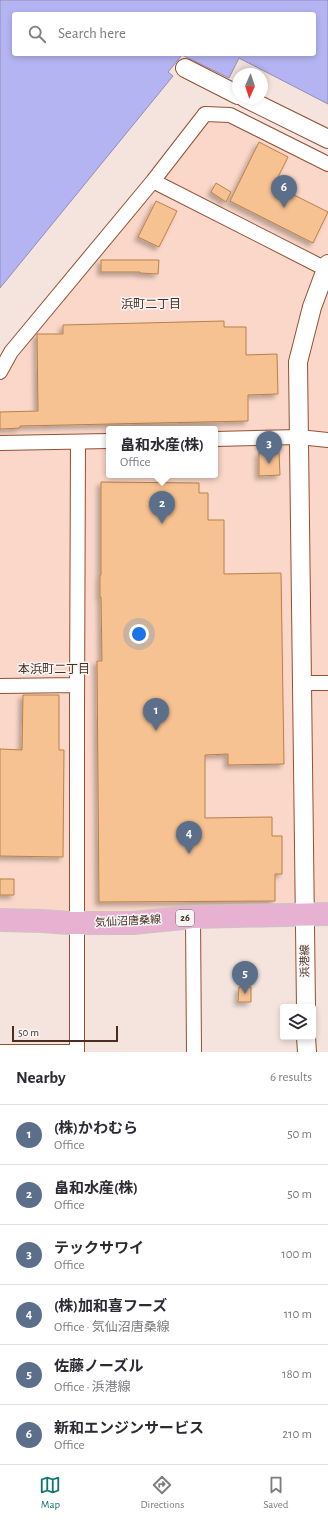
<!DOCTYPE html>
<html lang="en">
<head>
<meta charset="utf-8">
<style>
	body { margin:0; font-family:"Alegreya Sans","Noto Sans JP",sans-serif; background:#f2f2f3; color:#2b2b33 }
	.controls { position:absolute; right:12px; bottom:12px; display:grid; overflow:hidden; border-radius:4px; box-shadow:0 2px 6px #0003 }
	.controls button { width:36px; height:36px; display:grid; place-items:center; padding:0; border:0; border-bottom:1px solid #e1e1e2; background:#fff; color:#2b2b33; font:20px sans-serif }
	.compass { position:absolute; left:232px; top:68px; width:36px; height:36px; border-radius:50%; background:#fff; box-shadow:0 2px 6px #0003; rotate:183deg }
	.scale { position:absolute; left:12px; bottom:10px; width:106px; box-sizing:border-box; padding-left:4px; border:2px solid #4c2e21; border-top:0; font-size:11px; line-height:14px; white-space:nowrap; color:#4c2e21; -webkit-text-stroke:3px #f5f5f5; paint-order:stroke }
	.you { position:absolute; left:139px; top:634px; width:14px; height:14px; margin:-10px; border:3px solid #fff; border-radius:50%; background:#1a73e8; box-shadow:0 0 0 6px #1a73e833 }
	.badge { display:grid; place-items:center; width:26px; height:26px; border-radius:50%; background:#0f766e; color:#fff; font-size:13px; font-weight:700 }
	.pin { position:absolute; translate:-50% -33px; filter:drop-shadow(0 1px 2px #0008) }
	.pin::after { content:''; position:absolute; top:21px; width:14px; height:12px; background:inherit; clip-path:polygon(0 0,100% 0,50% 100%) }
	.popup { position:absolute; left:106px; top:426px; width:112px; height:52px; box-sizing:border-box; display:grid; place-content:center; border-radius:4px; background:#fff; filter:drop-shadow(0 1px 3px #0005); font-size:13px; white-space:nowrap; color:#7c7c81 }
	.popup b { font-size:15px; color:#2b2b33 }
	.popup::after { content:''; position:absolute; left:50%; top:100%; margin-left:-8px; border:8px solid transparent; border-top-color:#fff }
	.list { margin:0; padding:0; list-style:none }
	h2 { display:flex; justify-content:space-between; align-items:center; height:52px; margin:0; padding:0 16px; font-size:17px }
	h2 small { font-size:13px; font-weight:400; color:#7c7c81 }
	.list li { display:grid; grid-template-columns:26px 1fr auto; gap:12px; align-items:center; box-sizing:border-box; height:60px; padding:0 16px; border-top:1px solid #e1e1e2 }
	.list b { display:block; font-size:15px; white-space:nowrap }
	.list p { margin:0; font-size:13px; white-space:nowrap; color:#7c7c81 }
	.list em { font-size:13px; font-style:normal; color:#7c7c81 }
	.icon { flex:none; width:22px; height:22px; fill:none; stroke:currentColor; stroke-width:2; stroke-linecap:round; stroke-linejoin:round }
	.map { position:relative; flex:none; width:328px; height:1052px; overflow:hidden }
	.search { position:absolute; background:#fff; box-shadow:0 2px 6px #0003; left:12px; right:12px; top:12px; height:44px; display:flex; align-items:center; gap:10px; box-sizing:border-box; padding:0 14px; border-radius:4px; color:#7c7c81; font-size:15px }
	.sheet { height:412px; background:#fff }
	nav { display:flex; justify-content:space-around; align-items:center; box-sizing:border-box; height:56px; border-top:1px solid #e1e1e2; background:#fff; font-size:11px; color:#7c7c81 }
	nav a { display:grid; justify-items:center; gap:2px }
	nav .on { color:#0f766e }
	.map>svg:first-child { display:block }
	.built { fill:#fad7c8; fill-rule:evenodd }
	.water { fill:#b4b4f2; stroke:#958cb3; fill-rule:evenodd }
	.building { fill:#f7c291; stroke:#b88149; filter:url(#shadow) }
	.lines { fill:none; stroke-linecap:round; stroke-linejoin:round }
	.minor-casing { stroke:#935032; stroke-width:16 }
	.tertiary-casing { stroke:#935032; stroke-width:20 }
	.primary-casing { stroke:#cdc4c1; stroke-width:24 }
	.minor { stroke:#fff; stroke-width:14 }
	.tertiary { stroke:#fff; stroke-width:18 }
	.primary { stroke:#e7b2d1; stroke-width:22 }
	.labels { text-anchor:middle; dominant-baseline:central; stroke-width:3; stroke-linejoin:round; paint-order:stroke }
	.shield { fill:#f5f5f5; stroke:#7f6a61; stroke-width:1 }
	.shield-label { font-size:10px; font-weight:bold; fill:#4c2e21 }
	.street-label { font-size:11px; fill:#4c2e21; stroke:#f5f5f5 }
	.neighbourhood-label { font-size:12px; fill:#4c2e21; stroke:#f5f5f5 }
</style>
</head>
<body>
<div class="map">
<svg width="328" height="1052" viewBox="0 0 328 1052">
	<defs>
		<filter id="shadow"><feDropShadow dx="-3.5" dy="3.5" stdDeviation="2" flood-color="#0004"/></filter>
	</defs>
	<rect width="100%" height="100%" fill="#f4e4dd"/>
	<path class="built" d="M205 114 230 115 328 164V915L0 922V381L138 199ZM109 429H215V475H109Z"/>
	<path class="water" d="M0 0H328V104L239 58 229 78 182 55 168 72 173 76 0 288ZM14 14H314V54H14Z"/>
	<path class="building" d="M259 142 288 157 274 185 328 212 313 243 230 201Z
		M216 183 231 192 226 202 211 192Z
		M156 201 177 211 159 247 138 237Z
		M101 260H159L158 274 140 273V272H101Z
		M224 321V327H246V355L277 354 278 394 248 395V421L20 426V428L0 429V412L38 411 37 334H63V325Z
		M259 452H279L280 475 259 476Z
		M101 482 199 483V493H208V520H224V574L281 573 284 764 228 765V754L205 755V818L272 817V836H282V874H275V901L99 902 97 661H102L101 597H100V575H101Z
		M23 695H59V750H64L63 857 0 856V749L22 750Z
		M0 879H14V895H0Z
		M239 987H251V1002H238Z"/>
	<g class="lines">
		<defs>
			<path id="minor" d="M153 181 326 269
				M0 372 11 352 153 181 205 114 230 115 328 164
				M215 439 299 437 328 440
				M0 443 109 441
				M303 683H328
				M0 686 77 685
				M193 917 194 1052
				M0 1052H77
				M77 1052V708L78 442"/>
			<path id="tertiary" d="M185 68 238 95
				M245 98 328 139
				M306 1007 298 362 312 307 328 264
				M306 1037 307 1052"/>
			<path id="primary" d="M0 920 42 921 69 923H133L193 917 328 914"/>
		</defs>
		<use href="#minor" class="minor-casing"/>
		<use href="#tertiary" class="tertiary-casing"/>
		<use href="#primary" class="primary-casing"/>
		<use href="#minor" class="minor"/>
		<use href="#tertiary" class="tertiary"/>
		<use href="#primary" class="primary"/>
	</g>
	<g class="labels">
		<rect class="shield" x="176" y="910" width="18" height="16" rx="3"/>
		<g class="shield-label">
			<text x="185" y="918">26</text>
		</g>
		<g class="street-label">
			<text transform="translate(128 921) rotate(-3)">気仙沼唐桑線</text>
			<text transform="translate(305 961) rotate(-91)">浜港線</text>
		</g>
		<g class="neighbourhood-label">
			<text x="151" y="304">浜町二丁目</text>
			<text x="54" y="669">本浜町二丁目</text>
		</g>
	</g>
</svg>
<div class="controls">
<button><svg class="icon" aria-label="layers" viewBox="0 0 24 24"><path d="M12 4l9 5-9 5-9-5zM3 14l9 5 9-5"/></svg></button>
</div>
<svg class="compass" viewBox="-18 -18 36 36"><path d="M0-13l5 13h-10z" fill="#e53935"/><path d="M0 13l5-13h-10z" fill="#7c7c81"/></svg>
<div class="scale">50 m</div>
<div class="you"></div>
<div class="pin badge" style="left:156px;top:731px;background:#5c6f8a">1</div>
<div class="pin badge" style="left:162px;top:524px;background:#5c6f8a">2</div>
<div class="popup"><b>畠和水産(株)</b>Office</div>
<div class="pin badge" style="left:269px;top:464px;background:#5c6f8a">3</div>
<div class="pin badge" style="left:189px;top:854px;background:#5c6f8a">4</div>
<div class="pin badge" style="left:245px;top:994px;background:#5c6f8a">5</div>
<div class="pin badge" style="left:284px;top:208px;background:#5c6f8a">6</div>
<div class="search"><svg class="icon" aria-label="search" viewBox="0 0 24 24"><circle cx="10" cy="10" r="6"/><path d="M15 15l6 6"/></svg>Search here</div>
</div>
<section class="sheet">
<h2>Nearby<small>6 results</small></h2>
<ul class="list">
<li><span class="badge" style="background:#5c6f8a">1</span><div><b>(株)かわむら</b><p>Office</p></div><em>50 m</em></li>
<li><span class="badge" style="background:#5c6f8a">2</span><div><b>畠和水産(株)</b><p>Office</p></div><em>50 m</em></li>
<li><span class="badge" style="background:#5c6f8a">3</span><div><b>テックサワイ</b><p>Office</p></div><em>100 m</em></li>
<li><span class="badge" style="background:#5c6f8a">4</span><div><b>(株)加和喜フーズ</b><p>Office · 気仙沼唐桑線</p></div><em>110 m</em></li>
<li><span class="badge" style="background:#5c6f8a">5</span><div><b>佐藤ノーズル</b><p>Office · 浜港線</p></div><em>180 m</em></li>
<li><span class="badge" style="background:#5c6f8a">6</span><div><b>新和エンジンサービス</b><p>Office</p></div><em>210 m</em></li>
</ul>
</section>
<nav>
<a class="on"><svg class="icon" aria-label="map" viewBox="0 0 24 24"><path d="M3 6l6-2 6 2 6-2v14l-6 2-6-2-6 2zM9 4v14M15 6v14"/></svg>Map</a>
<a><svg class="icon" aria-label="directions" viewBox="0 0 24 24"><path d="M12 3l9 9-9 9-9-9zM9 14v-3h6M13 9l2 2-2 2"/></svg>Directions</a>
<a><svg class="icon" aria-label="saved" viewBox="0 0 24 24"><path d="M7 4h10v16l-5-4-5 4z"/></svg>Saved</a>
</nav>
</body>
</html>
